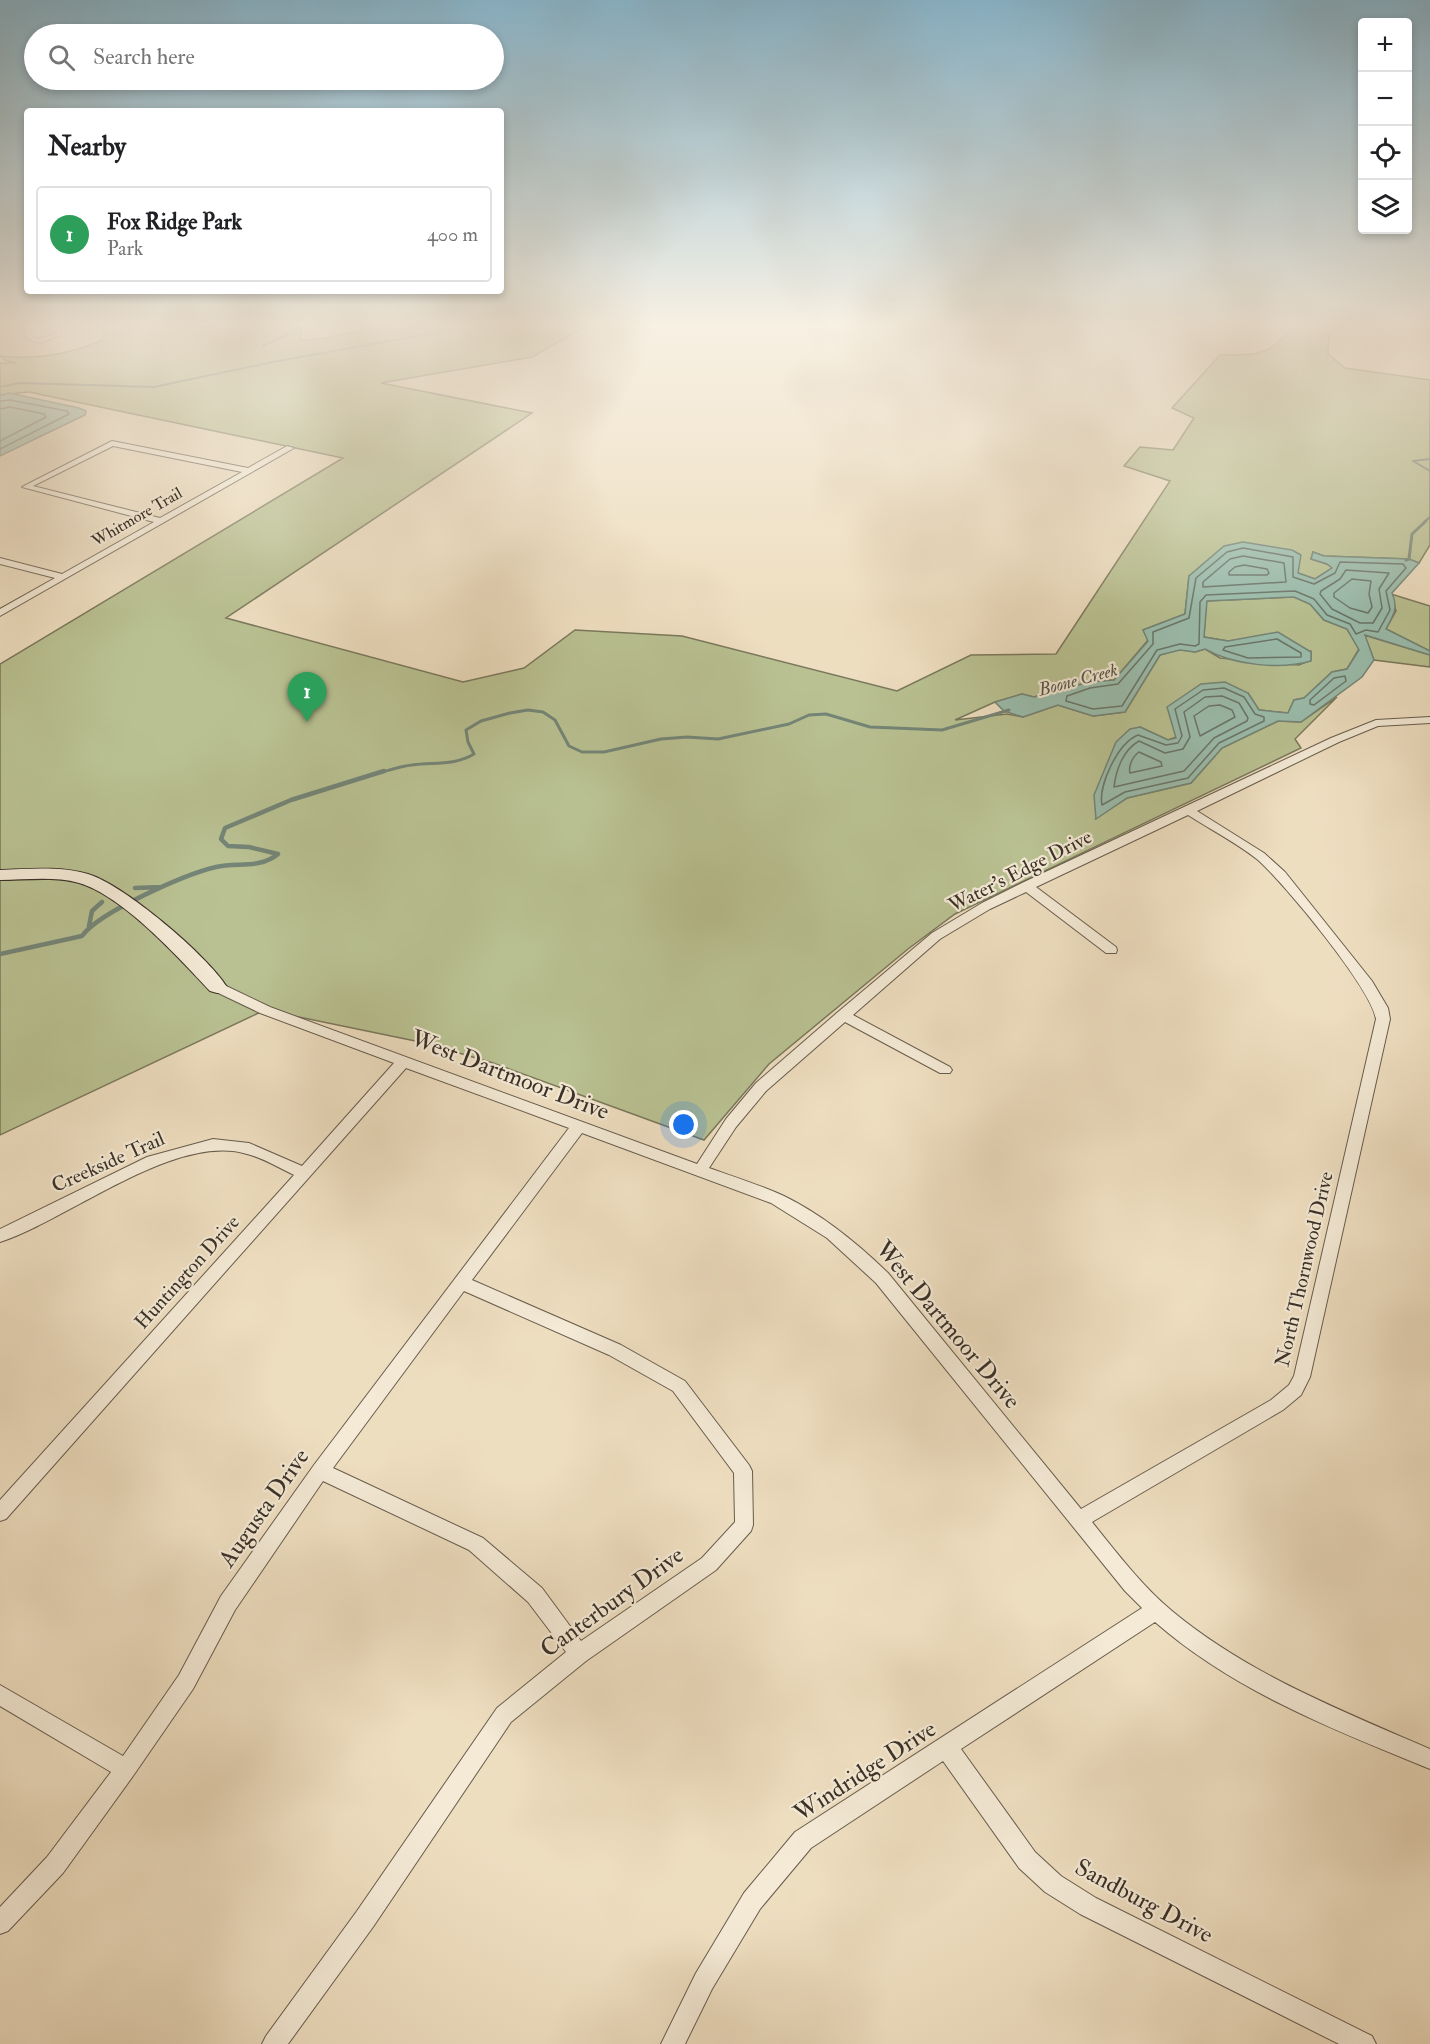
<!DOCTYPE html>
<html lang="en">
<head>
<meta charset="utf-8">
<style>
	body { margin:0; font-family:"IM FELL Double Pica",serif; background:#f6f6f6; color:#202124 }
	.controls { position:absolute; right:18px; top:18px; display:grid; overflow:hidden; border-radius:6px; box-shadow:0 3px 9px #0003 }
	.controls button { width:54px; height:54px; display:grid; place-items:center; padding:0; border:0; border-bottom:2px solid #e0e0e0; background:#fff; color:#202124; font:30px sans-serif }
	.you { position:absolute; left:684px; top:1125px; width:21px; height:21px; margin:-15px; border:4px solid #fff; border-radius:50%; background:#1a73e8; box-shadow:0 0 0 9px #1a73e833 }
	.badge { display:grid; place-items:center; width:39px; height:39px; border-radius:50%; background:#ea580c; color:#fff; font-size:20px; font-weight:700 }
	.pin { position:absolute; translate:-50% -50px; filter:drop-shadow(0 2px 3px #0008) }
	.pin::after { content:''; position:absolute; top:32px; width:21px; height:18px; background:inherit; clip-path:polygon(0 0,100% 0,50% 100%) }
	.list { margin:0; padding:0; list-style:none }
	h2 { display:flex; justify-content:space-between; align-items:center; height:78px; margin:0; padding:0 24px; font-size:26px }
	h2 small { font-size:20px; font-weight:400; color:#757577 }
	.list li { display:grid; grid-template-columns:39px 1fr auto; gap:18px; align-items:center; box-sizing:border-box; height:96px; margin:0 12px 12px; padding:0 12px; border:2px solid #e0e0e0; border-radius:6px }
	.list b { display:block; font-size:22px; white-space:nowrap }
	.list p { margin:0; font-size:20px; white-space:nowrap; color:#757577 }
	.list em { font-size:20px; font-style:normal; color:#757577 }
	.icon { flex:none; width:33px; height:33px; fill:none; stroke:currentColor; stroke-width:2; stroke-linecap:round; stroke-linejoin:round }
	.map { position:relative; flex:none; width:1430px; height:2044px; overflow:hidden }
	.search { position:absolute; background:#fff; box-shadow:0 3px 9px #0003; left:24px; top:24px; width:480px; height:66px; display:flex; align-items:center; gap:15px; box-sizing:border-box; padding:0 21px; border-radius:33px; color:#757577; font-size:22px }
	.panel { position:absolute; background:#fff; box-shadow:0 3px 9px #0003; left:24px; top:108px; width:480px; height:186px; border-radius:6px }
	.map>svg:first-child { display:block }
	.green { fill:#b9c192; stroke:#7a785c; stroke-width:1.5 }
	.water { fill:#9abdad; stroke:#748577; stroke-width:1.5 }
	.lines { fill:none; stroke-linecap:round; stroke-linejoin:round }
	.shore { stroke:#6a766a; stroke-width:1.5 }
	.stream-far2 { stroke:#748577; stroke-width:2 }
	.stream-far1 { stroke:#748577; stroke-width:3 }
	.stream { stroke:#748577; stroke-width:4.5 }
	.street-casing { stroke:#675c4d; stroke-width:2 }
	.secondary-casing { stroke:#3a3027; stroke-width:2 }
	.street { fill:#f4ead6; fill-rule:evenodd }
	.secondary { fill:#f4ead6; fill-rule:evenodd }
	.labels { text-anchor:middle; dominant-baseline:central; stroke-width:4.5; stroke-linejoin:round; paint-order:stroke }
	.far-street-label { font-size:16px; fill:#3a3027; stroke:#f4ead6 }
	.far-water-label { font-size:18px; font-style:italic; fill:#525348; stroke:#f4ead6 }
	.street-label { font-size:20px; fill:#3a3027; stroke:#f4ead6 }
	.near-street-label { font-size:24px; fill:#3a3027; stroke:#f4ead6 }
</style>
</head>
<body>
<div class="map">
<svg width="1430" height="2044" viewBox="0 0 1430 2044">
	<rect width="100%" height="100%" fill="#eedec0"/>
	<filter id="stains"><feTurbulence type="fractalNoise" baseFrequency=".00333" numOctaves="4"/><feColorMatrix values="0 0 0 0 .2 0 0 0 0 .09 0 0 0 0 .02 0 0 0 .5 -.17"/></filter>
	<radialGradient id="worn" r=".72"><stop offset=".6" stop-color="#630" stop-opacity="0"/><stop offset="1" stop-color="#630" stop-opacity=".3"/></radialGradient>
	<path class="green" d="M104 327H300L262 346 302 329 300 339C325 343 348 330 372 329 443 326 514 327 585 327L532 357 381 383 532 413 226 618 463 682 524 668 575 630 682 636 897 691 971 655 1056 654 1170 481 1124 466 1140 447 1173 450 1194 418 1172 408 1220 355C1262 355 1265 356 1295 327L1329 333 1328 354 1345 368 1430 380V545L1419 563 1409 559 1324 556 1313 552 1311 559 1327 564 1333 568 1315 579 1298 573 1189 576 1185 614 1143 630 1148 640 1114 680 1089 682 1034 697 1022 694 995 702 955 720 1007 714 1023 717 1058 705 1093 716 1125 712 1160 655 1180 649 1195 652 1205 649 1220 658 1299 665 1311 660V651L1247 639 1228 641 1204 637 1206 601 1294 597 1310 604 1324 620 1347 629 1359 649 1347 669 1332 672 1304 698 1294 700 1288 713 1259 710 1248 693 1176 737 1168 740 1140 727 1096 818 1127 798 1191 783 1222 748 1278 721 1301 722 1337 697 1295 739 1301 748 955 914 908 949 769 1064 704 1140 493 1063 425 1043 265 1010 0 1135V664L343 458 29 392 0 395V363H16L5 360 0 356C36 360 68 355 102 340L104 335 102 328Z
		M1391 594 1430 606V651L1386 629 1396 611Z
		M1364 635 1430 655V667L1374 660Z"/>
	<path class="water" d="M9 393 79 408 86 411 85 415 0 456V396Z
		M1243 542 1292 550 1301 555 1298 573 1315 579 1332 568 1327 564 1311 559 1313 552 1324 556 1409 559 1419 563 1392 593C1399 608 1393 616 1386 629L1430 651V655L1365 635 1374 660 1362 677 1301 722 1278 721 1222 748 1191 783 1127 798 1096 819 1094 795 1116 742 1130 729 1140 727 1168 740 1176 738 1167 707 1201 684 1225 682 1248 693 1259 710 1288 713 1294 700 1304 698 1332 672 1347 669 1359 650 1347 629 1324 620 1310 604 1294 597 1207 601 1204 637 1228 641 1278 632 1311 652V661C1280 670 1233 665 1205 649L1195 652 1180 650 1160 655 1125 712 1093 716 1058 705 1023 717 1004 711 995 702 1022 694 1034 697 1089 682 1114 680 1148 641 1143 630 1185 614 1189 576 1224 546Z"/>
	<g class="lines">
		<path class="shore" d="M0 401 10 400 67 411 69 414 0 449
			M0 409 10 407 44 414 46 417 0 441
			M1243 548 1293 557V577L1314 584 1335 573 1340 562 1403 564 1406 568 1386 591 1390 610 1378 632 1366 630 1356 634 1350 624 1327 615 1314 599 1295 591 1206 595 1200 602 1199 644 1195 646 1180 644 1157 650 1122 706 1093 709 1066 701 1067 696 1090 688 1118 684 1153 644V632L1189 618 1196 578 1227 552Z
			M1243 556 1284 563 1286 582 1203 587V582L1230 559Z
			M1244 565 1267 569 1269 573 1267 575H1229V572L1235 567Z
			M1346 570 1389 573 1379 589 1382 608 1373 623H1360L1332 609 1320 594 1321 591 1340 579Z
			M1352 579 1371 581 1369 594 1372 607 1368 613 1350 608 1334 597V593Z
			M1277 639 1301 653V657L1248 658 1223 650 1225 647Z
			M1345 676 1346 681 1314 705 1310 704V700L1334 678Z
			M1224 688 1244 697 1255 714 1264 717V721L1219 743 1188 778 1125 792 1102 805C1098 785 1118 743 1138 735L1166 745 1178 743 1182 736 1175 709 1203 690Z
			M1222 696 1239 703 1248 718 1247 721 1214 738 1184 771 1114 787C1116 770 1123 750 1139 741L1165 753 1183 749 1190 737 1184 712 1205 697Z
			M1220 705 1232 710 1235 717 1200 736 1194 716 1209 706Z
			M1139 752 1161 762 1162 766 1130 773C1128 766 1133 756 1139 752Z"/>
		<path class="stream-far2" d="M0 387 20 383 154 387 273 362 467 327
			M1430 459 1413 461 1430 471
			M1424 522 1430 517"/>
		<path class="stream-far1" d="M1406 560 1409 559 1412 534 1426 521
			M379 773C390 770 401 766 412 765 434 762 454 766 474 754L468 742 466 730 481 721 510 713 528 710 543 712 555 720 569 746 582 752H604L661 739 687 737 718 739 789 724 809 715 826 714 870 727 942 730 1009 710"/>
		<path class="stream" d="M135 888 162 887
			M89 926 92 911 102 902
			M0 954 82 936C99 912 186 874 216 867 238 862 260 869 278 854L249 847 228 846 221 839 225 828 291 800 384 771"/>
		<defs>
			<path id="street" d="M23 327H29L32 337 40 339 55 334 53 327H59L62 335 40 343 27 339Z
				M112 441 248 468 287 446 294 448 0 616V609L55 578 0 564V558L62 574 154 522 22 487ZM113 446 242 472 160 518 33 486Z
				M1430 717V723L1378 726 1339 742 1197 811 1264 853 1285 872 1372 981 1388 1008 1390 1019 1310 1377 1301 1395 1283 1410 1092 1522C1117 1553 1141 1585 1172 1611 1248 1674 1340 1710 1430 1749V1769C1334 1730 1234 1691 1155 1622L961 1749 1035 1852 1061 1876 1096 1898 1372 2036 1376 2044H1339L1080 1914 1045 1892 1019 1868 943 1761 811 1848 760 1909 712 1989 685 2044H661L696 1973 744 1893 795 1832 1142 1608 1125 1591 876 1283 827 1238 771 1203 582 1133 472 1280 621 1345 685 1381 749 1465 752 1471 753 1525 751 1531 716 1570 586 1661 511 1722 373 1927 288 2044H262L266 2036 357 1911 497 1708 566 1652 528 1602 469 1550 323 1481 235 1610 193 1689 133 1776 63 1873 8 1931 0 1934V1907L47 1857 111 1772 0 1706V1685L123 1756 179 1675 221 1596 314 1465 569 1128 406 1068 6 1519 0 1521V1500L294 1175C279 1168 263 1158 247 1154 176 1132 68 1220 0 1242V1229L147 1157 213 1139 249 1143 302 1166 394 1063 260 1013 212 990 210 987 212 984H222L270 1007 697 1164 726 1119 756 1083 838 1012 932 933 982 903 1022 883 1331 738 1376 720ZM1188 815C1211 830 1237 843 1258 860 1284 883 1371 988 1376 1019L1294 1376 1289 1385 1271 1400 1081 1509 888 1273C857 1243 823 1215 784 1196 760 1185 734 1177 709 1168L736 1127 766 1091 845 1022 940 1073H950L952 1070 950 1067 853 1015 940 939 990 909 1026 892 1106 953H1116L1117 950 1116 947 1036 887ZM464 1291 609 1355 673 1391 734 1473 735 1522 702 1558 581 1641 542 1588 483 1538 333 1468Z"/>
			<path id="secondary" d="M0 870C29 869 60 866 88 874 124 885 207 955 227 987L224 991 217 993 210 991C178 957 123 896 79 883 54 876 25 880 0 880Z"/>
		</defs>
		<use href="#street" class="street-casing"/>
		<use href="#secondary" class="secondary-casing"/>
		<use href="#street" class="street"/>
		<use href="#secondary" class="secondary"/>
	</g>
	<linearGradient id="sky" x2="0" y2="1"><stop stop-color="#89b8d0"/><stop offset="0.53" stop-color="#f7f0e3"/><stop offset="1" stop-color="#f7f0e3" stop-opacity="0"/></linearGradient>
	<rect width="1430" height="613" fill="url(#sky)"/>
	<g class="labels">
		<g class="far-street-label">
			<text transform="translate(137 517) rotate(-30)">Whitmore Trail</text>
		</g>
		<g class="far-water-label">
			<text transform="translate(1078 680) rotate(-15)">Boone Creek</text>
		</g>
		<g class="street-label">
			<text transform="translate(1020 871) rotate(-27)">Water’s Edge Drive</text>
			<text transform="translate(108 1162) rotate(-24)">Creekside Trail</text>
			<text transform="translate(1304 1269) rotate(-77)">North Thornwood Drive</text>
			<text transform="translate(187 1272) rotate(-48)">Huntington Drive</text>
		</g>
		<g class="near-street-label">
			<text transform="translate(510 1075) rotate(21)">West Dartmoor Drive</text>
			<text transform="translate(948 1325) rotate(50)">West Dartmoor Drive</text>
			<text transform="translate(264 1508) rotate(-55)">Augusta Drive</text>
			<text transform="translate(612 1602) rotate(-36)">Canterbury Drive</text>
			<text transform="translate(865 1771) rotate(-33)">Windridge Drive</text>
			<text transform="translate(1144 1901) rotate(28)">Sandburg Drive</text>
		</g>
	</g>
	<rect width="100%" height="100%" filter="url(#stains)"/>
	<rect width="100%" height="100%" fill="url(#worn)"/>
</svg>
<div class="controls">
<button>+</button>
<button>−</button>
<button><svg class="icon" aria-label="locate" viewBox="0 0 24 24"><circle cx="12" cy="12" r="6"/><path d="M12 2v4M12 18v4M2 12h4M18 12h4"/></svg></button>
<button><svg class="icon" aria-label="layers" viewBox="0 0 24 24"><path d="M12 4l9 5-9 5-9-5zM3 14l9 5 9-5"/></svg></button>
</div>
<div class="you"></div>
<div class="pin badge" style="left:307px;top:722px;background:#2e9e5b">1</div>
<div class="search"><svg class="icon" aria-label="search" viewBox="0 0 24 24"><circle cx="10" cy="10" r="6"/><path d="M15 15l6 6"/></svg>Search here</div>
<section class="panel">
<h2>Nearby<small></small></h2>
<ul class="list">
<li><span class="badge" style="background:#2e9e5b">1</span><div><b>Fox Ridge Park</b><p>Park</p></div><em>400 m</em></li>
</ul>
</section>
</div>
</body>
</html>
